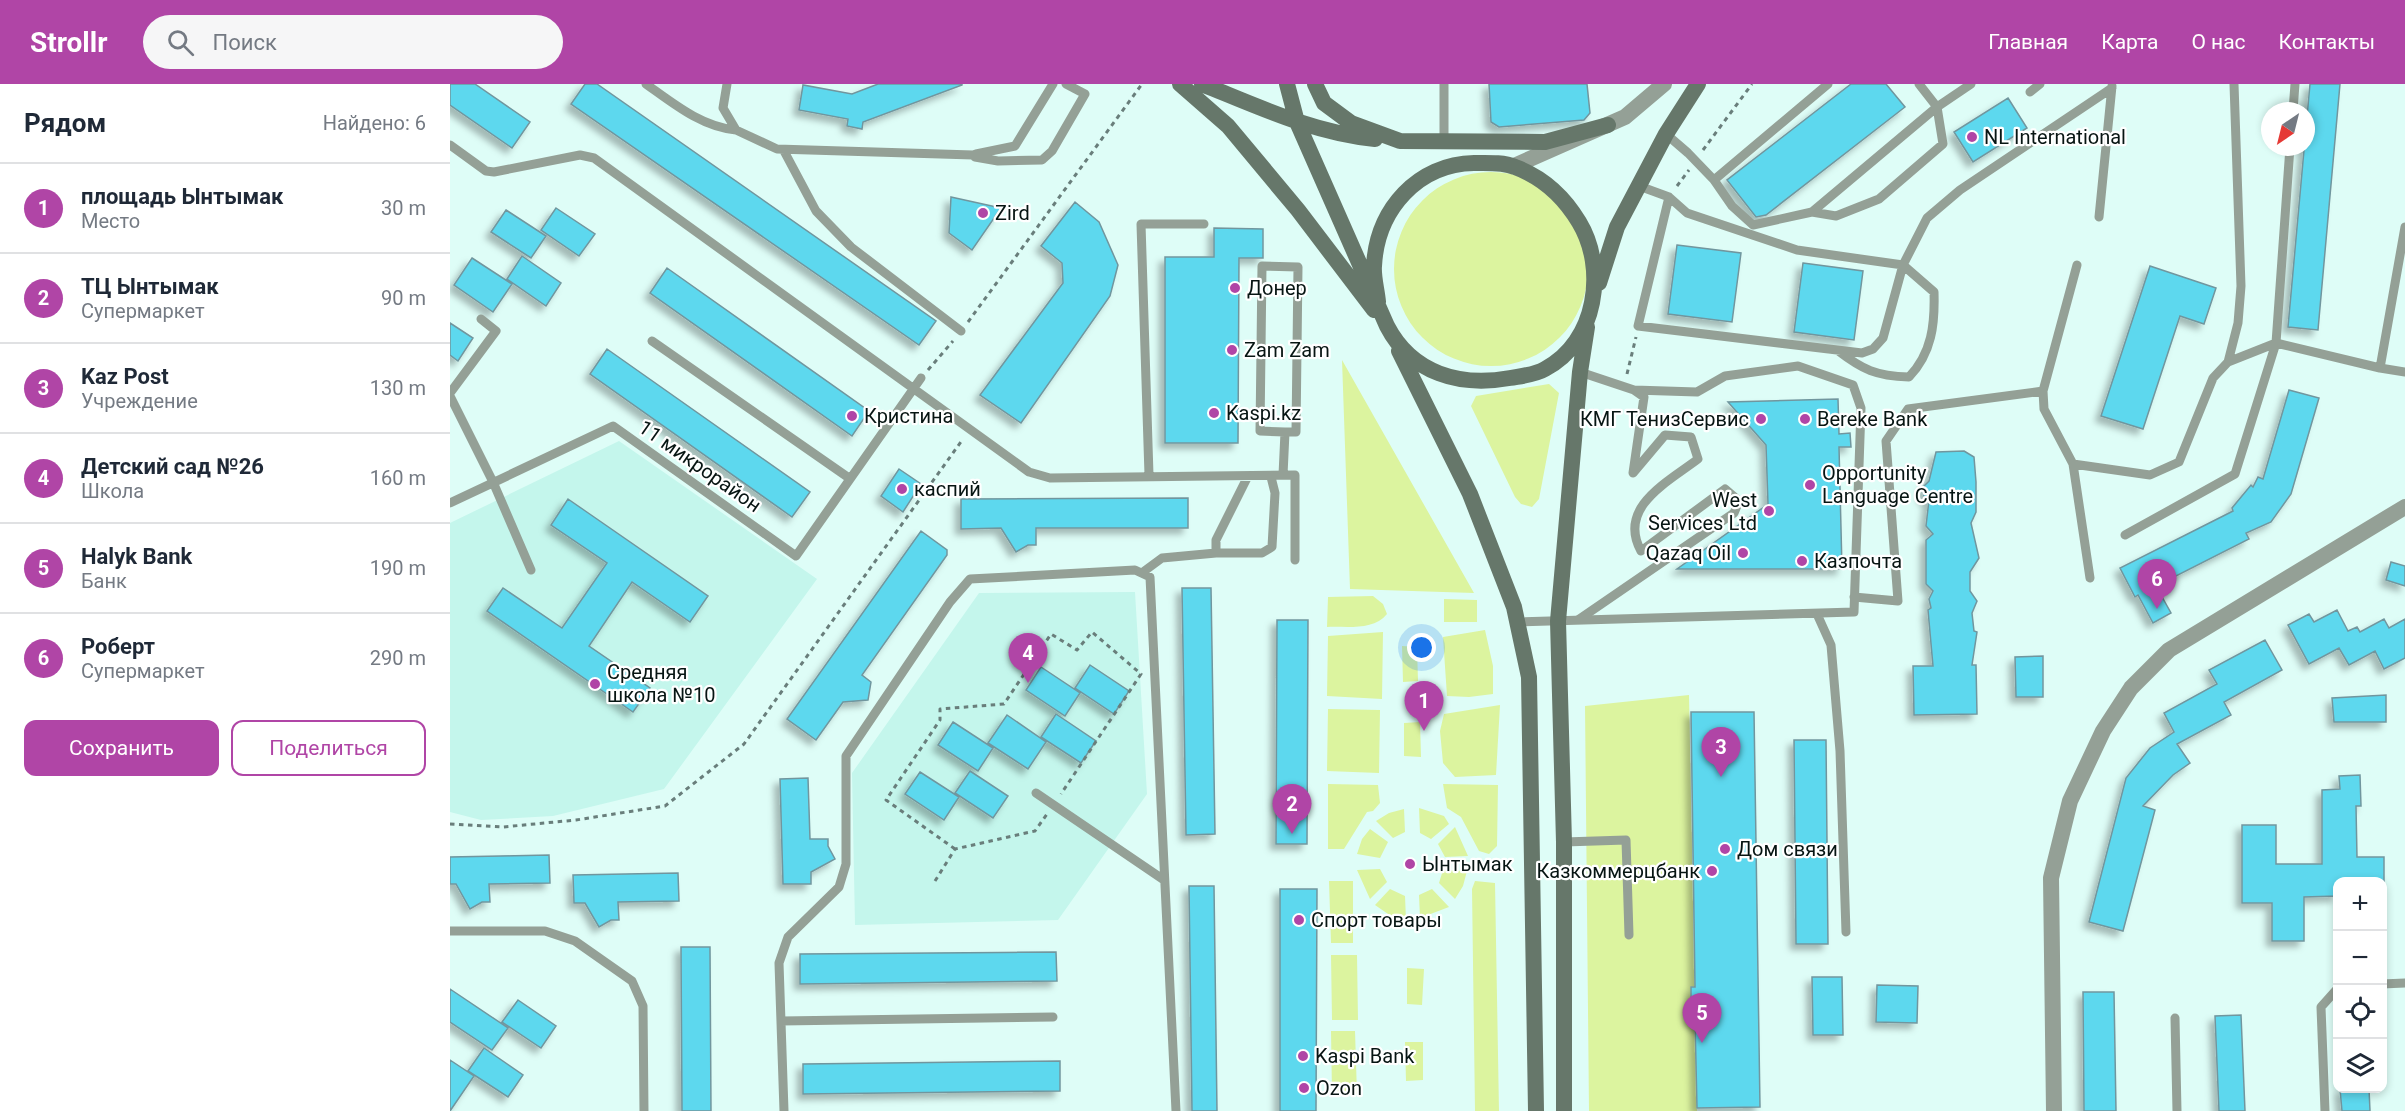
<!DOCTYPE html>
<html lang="ru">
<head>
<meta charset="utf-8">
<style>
	body { margin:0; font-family:Roboto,sans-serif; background:#f6f6f7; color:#1f2937 }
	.controls { position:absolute; right:18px; bottom:18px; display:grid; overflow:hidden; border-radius:12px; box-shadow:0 3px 9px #0003 }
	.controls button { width:54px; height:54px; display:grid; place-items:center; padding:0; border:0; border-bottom:2px solid #e0e1e3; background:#fff; color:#1f2937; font:30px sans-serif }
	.compass { position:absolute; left:1811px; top:18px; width:54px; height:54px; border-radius:50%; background:#fff; box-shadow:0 3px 9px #0003; rotate:215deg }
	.you { position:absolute; left:972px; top:564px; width:21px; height:21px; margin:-15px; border:4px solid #fff; border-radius:50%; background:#1a73e8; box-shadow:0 0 0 9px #1a73e833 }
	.badge { display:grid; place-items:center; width:39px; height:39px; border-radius:50%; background:#b045a6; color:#fff; font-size:20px; font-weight:700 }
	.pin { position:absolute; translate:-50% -50px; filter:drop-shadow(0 2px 3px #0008) }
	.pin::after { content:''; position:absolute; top:32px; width:21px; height:18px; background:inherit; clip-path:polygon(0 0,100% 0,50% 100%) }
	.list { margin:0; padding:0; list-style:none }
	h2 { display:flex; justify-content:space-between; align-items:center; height:78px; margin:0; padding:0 24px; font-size:26px }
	h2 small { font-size:20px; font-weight:400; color:#747a83 }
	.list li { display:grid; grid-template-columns:39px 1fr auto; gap:18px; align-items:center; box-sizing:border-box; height:90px; padding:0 24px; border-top:2px solid #e0e1e3 }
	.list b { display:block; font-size:22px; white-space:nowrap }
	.list p { margin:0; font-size:20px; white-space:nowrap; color:#747a83 }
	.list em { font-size:20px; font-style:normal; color:#747a83 }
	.actions { display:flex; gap:12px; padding:18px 24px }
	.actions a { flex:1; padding:14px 0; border:2px solid #b045a6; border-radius:12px; text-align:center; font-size:21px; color:#b045a6 }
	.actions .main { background:#b045a6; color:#fff }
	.icon { flex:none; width:33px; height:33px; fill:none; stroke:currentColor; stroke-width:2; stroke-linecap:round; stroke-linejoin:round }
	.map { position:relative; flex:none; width:1955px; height:1027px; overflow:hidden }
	header { display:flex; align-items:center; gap:36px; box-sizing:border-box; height:84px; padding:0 30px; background:#b045a6; color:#fff }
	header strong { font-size:28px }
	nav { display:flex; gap:33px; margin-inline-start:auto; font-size:21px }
	.search { width:420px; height:54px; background:#f6f6f7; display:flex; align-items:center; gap:15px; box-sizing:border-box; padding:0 21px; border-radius:33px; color:#747a83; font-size:22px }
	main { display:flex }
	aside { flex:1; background:#fff }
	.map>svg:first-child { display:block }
	.built { fill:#c4f6ec }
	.green { fill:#dcf49f }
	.building { fill:#5dd8ee; stroke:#71969e; stroke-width:1.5; filter:url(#shadow) }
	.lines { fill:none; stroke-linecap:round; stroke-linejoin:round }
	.path { stroke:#697e7b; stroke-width:3; stroke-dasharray:4.5 4.5; stroke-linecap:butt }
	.service { stroke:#94a096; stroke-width:9 }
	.minor { stroke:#94a096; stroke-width:16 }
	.tertiary { stroke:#94a096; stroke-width:16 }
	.secondary { stroke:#66776a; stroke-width:16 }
	.poi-dot { fill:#b045a6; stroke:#fff; stroke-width:2 }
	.labels { text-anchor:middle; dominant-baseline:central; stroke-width:4.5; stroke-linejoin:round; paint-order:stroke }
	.poi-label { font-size:20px; fill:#071513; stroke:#fff; text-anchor:start }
	.street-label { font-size:20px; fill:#071513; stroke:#fff }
</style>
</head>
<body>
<header>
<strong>Strollr</strong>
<div class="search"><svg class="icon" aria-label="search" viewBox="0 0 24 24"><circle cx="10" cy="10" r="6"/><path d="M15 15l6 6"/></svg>Поиск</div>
<nav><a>Главная</a><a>Карта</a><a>О нас</a><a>Контакты</a></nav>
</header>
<main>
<aside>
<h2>Рядом<small>Найдено: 6</small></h2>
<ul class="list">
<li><span class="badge">1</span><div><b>площадь Ынтымак</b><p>Место</p></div><em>30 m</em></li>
<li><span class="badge">2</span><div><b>ТЦ Ынтымак</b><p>Супермаркет</p></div><em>90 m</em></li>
<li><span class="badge">3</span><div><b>Kaz Post</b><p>Учреждение</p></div><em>130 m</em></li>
<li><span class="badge">4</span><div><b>Детский сад №26</b><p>Школа</p></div><em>160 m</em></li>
<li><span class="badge">5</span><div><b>Halyk Bank</b><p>Банк</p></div><em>190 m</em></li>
<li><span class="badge">6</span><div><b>Роберт</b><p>Супермаркет</p></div><em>290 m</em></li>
</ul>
<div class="actions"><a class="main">Сохранить</a><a>Поделиться</a></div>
</aside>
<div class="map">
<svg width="1955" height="1027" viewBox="0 0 1955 1027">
	<defs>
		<filter id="shadow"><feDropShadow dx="-5.5" dy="5.5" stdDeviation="3" flood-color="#0004"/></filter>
	</defs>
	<rect width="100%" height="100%" fill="#defdf7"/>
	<path class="built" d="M169 357 367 495 214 705 103 732 31 736 0 728V439Z
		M685 508 697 710 608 836 405 841 402 689 529 509Z"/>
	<path class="green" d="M944 185a97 97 0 1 1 194 0a97 97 0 1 1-194 0Z
		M892 276 1024 509 900 505Z
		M1099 300 1109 309 1089 415 1082 423 1071 420 1065 413 1021 322 1026 312Z
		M923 512 933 520 937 530C923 547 898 542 877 543L878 513Z
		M994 515 1027 516V538H994Z
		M1035 546 1043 582V610L1019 613 997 612 993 553Z
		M933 548 932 615 877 612 878 552Z
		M952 562 967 563 968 597 953 598Z
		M1239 611 1247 1027H1139L1135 622Z
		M1050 621 1046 691 1005 693 993 679 990 647 994 630Z
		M878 625 930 626 929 689 877 687Z
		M970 638 971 673 954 672V639Z
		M878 700 928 701 930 719 923 727 917 728 894 765H878Z
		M993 700 1048 701 1047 762 1039 770 1029 767 1011 733 997 724Z
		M969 724 994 732 999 740 981 755 970 749Z
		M954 725 955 748 943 754 926 737 939 729Z
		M1005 743 1018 772 995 773 988 760Z
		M920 745 938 758 930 774 907 770 912 755Z
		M930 785 937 798 920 815 907 786Z
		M993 786 1017 787 1013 802 1005 815 989 799Z
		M879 797H903V859H881Z
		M1025 797 1045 799 1049 1027H1025L1022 805Z
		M940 805 955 812 956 836 938 830 925 821Z
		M982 805 999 823 970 834 969 811Z
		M881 871H907L908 936H882Z
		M957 884 974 885 972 921 957 920Z
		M881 947H905L907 1010H882Z
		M955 958H973V996L956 997Z"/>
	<path class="building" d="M0 0H25L80 38 62 64 0 21Z
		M135 0H147L486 237 469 261 121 20Z
		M428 0H512V1L413 38 412 45 397 42 398 35 349 26 353 1 402 10Z
		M1039 0H1137L1140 29 1134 36 1049 43 1041 38Z
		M1401 0H1436L1455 23 1316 131 1306 133 1277 96Z
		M1860 0H1890L1868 246 1838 243Z
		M1558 14 1577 44 1523 78 1504 48Z
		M501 113 551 124 522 166 499 149Z
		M625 118 649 138 668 181 660 212 571 339 530 311 613 199 612 179 591 162Z
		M106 124 145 150 129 172 91 146Z
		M56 126 96 152 81 174 41 148Z
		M764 144 813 145V174H789L788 359H715V173H764Z
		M1227 161 1291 169 1282 238 1218 230Z
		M72 172 111 199 96 222 57 195Z
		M22 174 62 200 43 228 4 201Z
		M1353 179 1413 187 1404 256 1344 248Z
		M1700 182 1766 204 1754 240 1730 232 1693 345 1651 332Z
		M217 184 419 327 402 352 200 209Z
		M0 239 23 254 8 277 0 271Z
		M157 265 360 408 342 433 140 290Z
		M1839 306 1869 314 1841 410 1821 438 1796 449 1799 455 1706 502 1721 529 1703 539 1688 511 1685 513 1670 484 1783 427 1782 424 1801 401 1803 403 1808 393 1813 395Z
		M1388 315 1389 350 1400 349 1401 363H1389L1392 485H1227L1318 420 1316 361 1278 318Z
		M1514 367 1524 373 1526 398V428L1521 439 1529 474 1520 488V507L1527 517 1522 529 1524 547 1527 548 1522 581H1526L1527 630 1464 631 1463 582H1483L1478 526 1481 524 1479 515 1483 507 1476 500V456L1483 450 1476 442 1479 416 1474 414 1473 403 1479 397 1486 368Z
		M449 385 471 400 453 428 431 412Z
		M738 414V444H586V461H578L566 468 551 444 511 445V415Z
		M118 415 258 512 240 538 182 498 139 562 200 604 183 628 37 527 53 504 112 544 157 479 101 441Z
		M471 447 497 466V471L412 591 421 598 418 616 393 618 366 656 337 635Z
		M1941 478 1955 482V502L1936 496Z
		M732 504H761L765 750 736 751Z
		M1887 526 1898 547 1907 543 1910 548 1934 535 1939 544 1955 535V574L1934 585 1925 567 1899 581 1889 564 1859 580 1838 541 1859 530 1864 538Z
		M827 536H858L857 760H826Z
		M1815 556 1832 586 1774 618 1781 631 1727 660 1740 679 1723 691 1693 722 1705 726 1673 847 1639 838 1676 694 1700 664 1724 648 1714 629 1767 600 1759 586Z
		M1593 572V613H1566L1565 573Z
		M640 581 679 607 664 630 625 604Z
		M591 583 630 609 615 632 576 606Z
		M1936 611V638H1884L1882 614Z
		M1241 628H1304L1310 1023 1247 1024 1245 936H1241V903H1245Z
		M606 630 646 657 631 679 591 653Z
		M557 631 596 658 578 685 538 659Z
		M503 638 543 664 528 687 488 661Z
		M1344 656H1376L1378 860H1346Z
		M520 687 558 712 543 734 505 709Z
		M470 688 509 713 494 736 455 710Z
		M1910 691 1911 722H1906L1907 773H1934V798H1887V812L1854 813V857H1822V819H1792V741H1826V780H1872V706L1890 705 1889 692Z
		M358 694 360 755H378V762L385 775 361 788V800H333L330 695Z
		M99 771 100 799 39 800 40 818H32L20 825 6 800H0V773Z
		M228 789 229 817 168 818 169 836H161L149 843 135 819H124L123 791Z
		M739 802H764L767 1027H742Z
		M830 805H867L866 1027H830Z
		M231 863H260L261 1027H232Z
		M606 868 607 897 350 900V870Z
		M1362 893H1392L1393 951H1363Z
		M1427 901 1468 902 1467 939 1426 938Z
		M0 905 58 944 42 966 0 938Z
		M1633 908H1664L1666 1027H1634Z
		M68 916 106 942 91 964 52 938Z
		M1791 931 1795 1027H1769L1765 932Z
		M34 964 73 991 58 1013 18 987Z
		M0 976 24 992 0 1027Z
		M610 977V1007L353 1010V980Z
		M1890 1005H1919L1920 1027H1892Z"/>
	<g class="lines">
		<path class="path" d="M1253 66 1302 0
			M1227 102 1239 86
			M518 238 692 0
			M478 286 503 257
			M1177 290 1186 253
			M0 740 53 743 126 736 215 722 294 660 513 355
			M505 765 436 716 490 636V625L554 620 601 550 627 566 642 548 691 590 611 710
			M485 797 505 765 585 747 597 730"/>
		<path class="service" d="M196 0C224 20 252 43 286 46
			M277 0 273 24 286 46 327 65 523 71
			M603 0 565 62 526 70 523 71 525 73 548 77 592 76 602 67 635 10 616 0
			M1469 0 1487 23 1493 60 1429 115 1386 132 1362 128 1487 23 1521 0
			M1580 8 1590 0
			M1843 27 1845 0
			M1216 50 1238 69 1264 96 1282 122 1303 141 1362 128
			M994 57V0
			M0 61 36 87 44 88 130 71 144 74 579 388 600 394 845 391V476
			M1840 63 1826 259 1930 284
			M334 67 366 127 401 163 511 247
			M1264 96 1378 0
			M1189 102 1219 113 1237 129 1347 166 1453 181 1484 208C1485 240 1482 269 1459 293 1426 292 1413 286 1387 266
			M1219 113 1188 242 1412 269 1423 265 1433 254 1453 181 1477 134 1510 106 1662 4
			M1649 133 1662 2
			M1955 143 1930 284 1955 288
			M1627 181 1593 307 1594 325 1623 380 1700 391 1729 378 1763 294 1778 278 1826 259
			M202 257 399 394
			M1778 278 1788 239 1791 202 1784 0
			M0 309 46 247 31 235
			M0 312 43 398 81 486
			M1623 380 1640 494
			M699 391 691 140H754
			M833 391 835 348 810 347 812 182 848 183 846 348H835
			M0 419 163 342 346 472 471 294
			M1675 451 1785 390 1826 259
			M766 469H812L822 463 825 409 821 393
			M693 488 712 474 766 469V456L798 392
			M1404 513 1448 517 1436 357 1458 325 1593 307
			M1367 530 1381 561 1390 667 1396 848
			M1128 536 1284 429 1289 417 1275 405 1191 467C1167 423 1218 398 1248 375L1241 353 1215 351 1183 389 1194 313 1184 306 1130 288
			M1067 538 1404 528 1411 324 1403 301 1348 282 1275 292 1247 308 1184 306
			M586 709 714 796
			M1114 758 1176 756 1179 851
			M0 847H95L125 857 182 897 193 922 194 1027
			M1932 900 1955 899
			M1725 934 1727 1027
			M331 937 603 933
			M334 1027 329 879 338 853 389 803 396 780V672L500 518 520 495 685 486 700 493 726 1027
			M1875 1027 1871 923 1888 904"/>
		<path class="minor" d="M1604 1027 1601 794 1620 717 1653 647 1681 604 1719 566 1955 423"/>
		<path class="tertiary" d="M1064 82 1175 33 1214 0"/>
		<path class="secondary" d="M730 0 778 42 848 126 924 226
			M752 0C809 23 864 49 925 55
			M837 0 847 38 937 242C962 290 1010 303 1060 294 1071 292 1085 291 1095 285 1147 258 1157 184 1129 138 1114 113 1092 93 1065 83 1053 78 1037 79 1024 79 968 80 927 125 924 182 923 193 927 206 928 218
			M865 0 874 19 901 39 950 57 1095 58 1158 41
			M1149 199 1167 143 1216 50 1248 0
			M949 267 1020 410 1064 523 1079 593 1086 1027
			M1114 1027V758L1108 537 1130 288 1137 243"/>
	</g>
	<g class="poi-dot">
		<circle cx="1522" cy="53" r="6"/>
		<circle cx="533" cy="129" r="6"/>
		<circle cx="785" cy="204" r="6"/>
		<circle cx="782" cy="266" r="6"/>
		<circle cx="764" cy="329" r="6"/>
		<circle cx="402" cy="332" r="6"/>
		<circle cx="1311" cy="335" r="6"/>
		<circle cx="1355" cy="335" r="6"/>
		<circle cx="1360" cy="401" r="6"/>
		<circle cx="452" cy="405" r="6"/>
		<circle cx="1319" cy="427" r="6"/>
		<circle cx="1293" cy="469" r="6"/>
		<circle cx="1352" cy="477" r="6"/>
		<circle cx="145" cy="600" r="6"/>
		<circle cx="1275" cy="765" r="6"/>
		<circle cx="960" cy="780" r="6"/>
		<circle cx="1262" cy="787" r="6"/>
		<circle cx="849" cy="836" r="6"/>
		<circle cx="853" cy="972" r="6"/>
		<circle cx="854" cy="1004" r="6"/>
	</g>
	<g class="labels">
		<g class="poi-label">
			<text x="1534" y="53">NL International</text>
			<text x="545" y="129">Zird</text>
			<text x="797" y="204">Донер</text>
			<text x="794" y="266">Zam Zam</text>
			<text x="776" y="329">Kaspi.kz</text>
			<text x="414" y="332">Кристина</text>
			<text x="1299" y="335" text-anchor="end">КМГ ТенизСервис</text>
			<text x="1367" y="335">Bereke Bank</text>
			<text x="1372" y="389">Opportunity<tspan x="1372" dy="23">Language Centre</tspan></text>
			<text x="464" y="405">каспий</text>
			<text x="1307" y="416" text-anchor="end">West<tspan x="1307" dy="23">Services Ltd</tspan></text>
			<text x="1281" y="469" text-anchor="end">Qazaq Oil</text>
			<text x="1364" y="477">Казпочта</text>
			<text x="157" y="588">Средняя<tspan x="157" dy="23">школа №10</tspan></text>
			<text x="1287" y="765">Дом связи</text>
			<text x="972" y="780">Ынтымак</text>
			<text x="1250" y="787" text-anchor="end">Казкоммерцбанк</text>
			<text x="861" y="836">Спорт товары</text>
			<text x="865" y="972">Kaspi Bank</text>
			<text x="866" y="1004">Ozon</text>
		</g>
		<g class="street-label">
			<text transform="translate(250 382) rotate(35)">11 микрорайон</text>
		</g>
	</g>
</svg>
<div class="controls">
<button>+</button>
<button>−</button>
<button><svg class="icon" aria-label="locate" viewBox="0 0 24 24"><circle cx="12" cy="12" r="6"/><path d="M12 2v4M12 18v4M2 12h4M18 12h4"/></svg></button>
<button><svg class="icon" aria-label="layers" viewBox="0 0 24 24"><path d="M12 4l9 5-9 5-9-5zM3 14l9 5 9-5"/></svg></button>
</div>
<svg class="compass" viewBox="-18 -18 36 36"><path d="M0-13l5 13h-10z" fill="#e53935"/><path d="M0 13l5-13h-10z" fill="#747a83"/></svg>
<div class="you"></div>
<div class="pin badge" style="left:974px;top:647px">1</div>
<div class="pin badge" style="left:842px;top:750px">2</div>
<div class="pin badge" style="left:1271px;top:693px">3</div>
<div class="pin badge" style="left:578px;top:599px">4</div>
<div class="pin badge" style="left:1252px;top:959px">5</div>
<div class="pin badge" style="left:1707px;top:525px">6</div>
</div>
</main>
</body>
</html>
